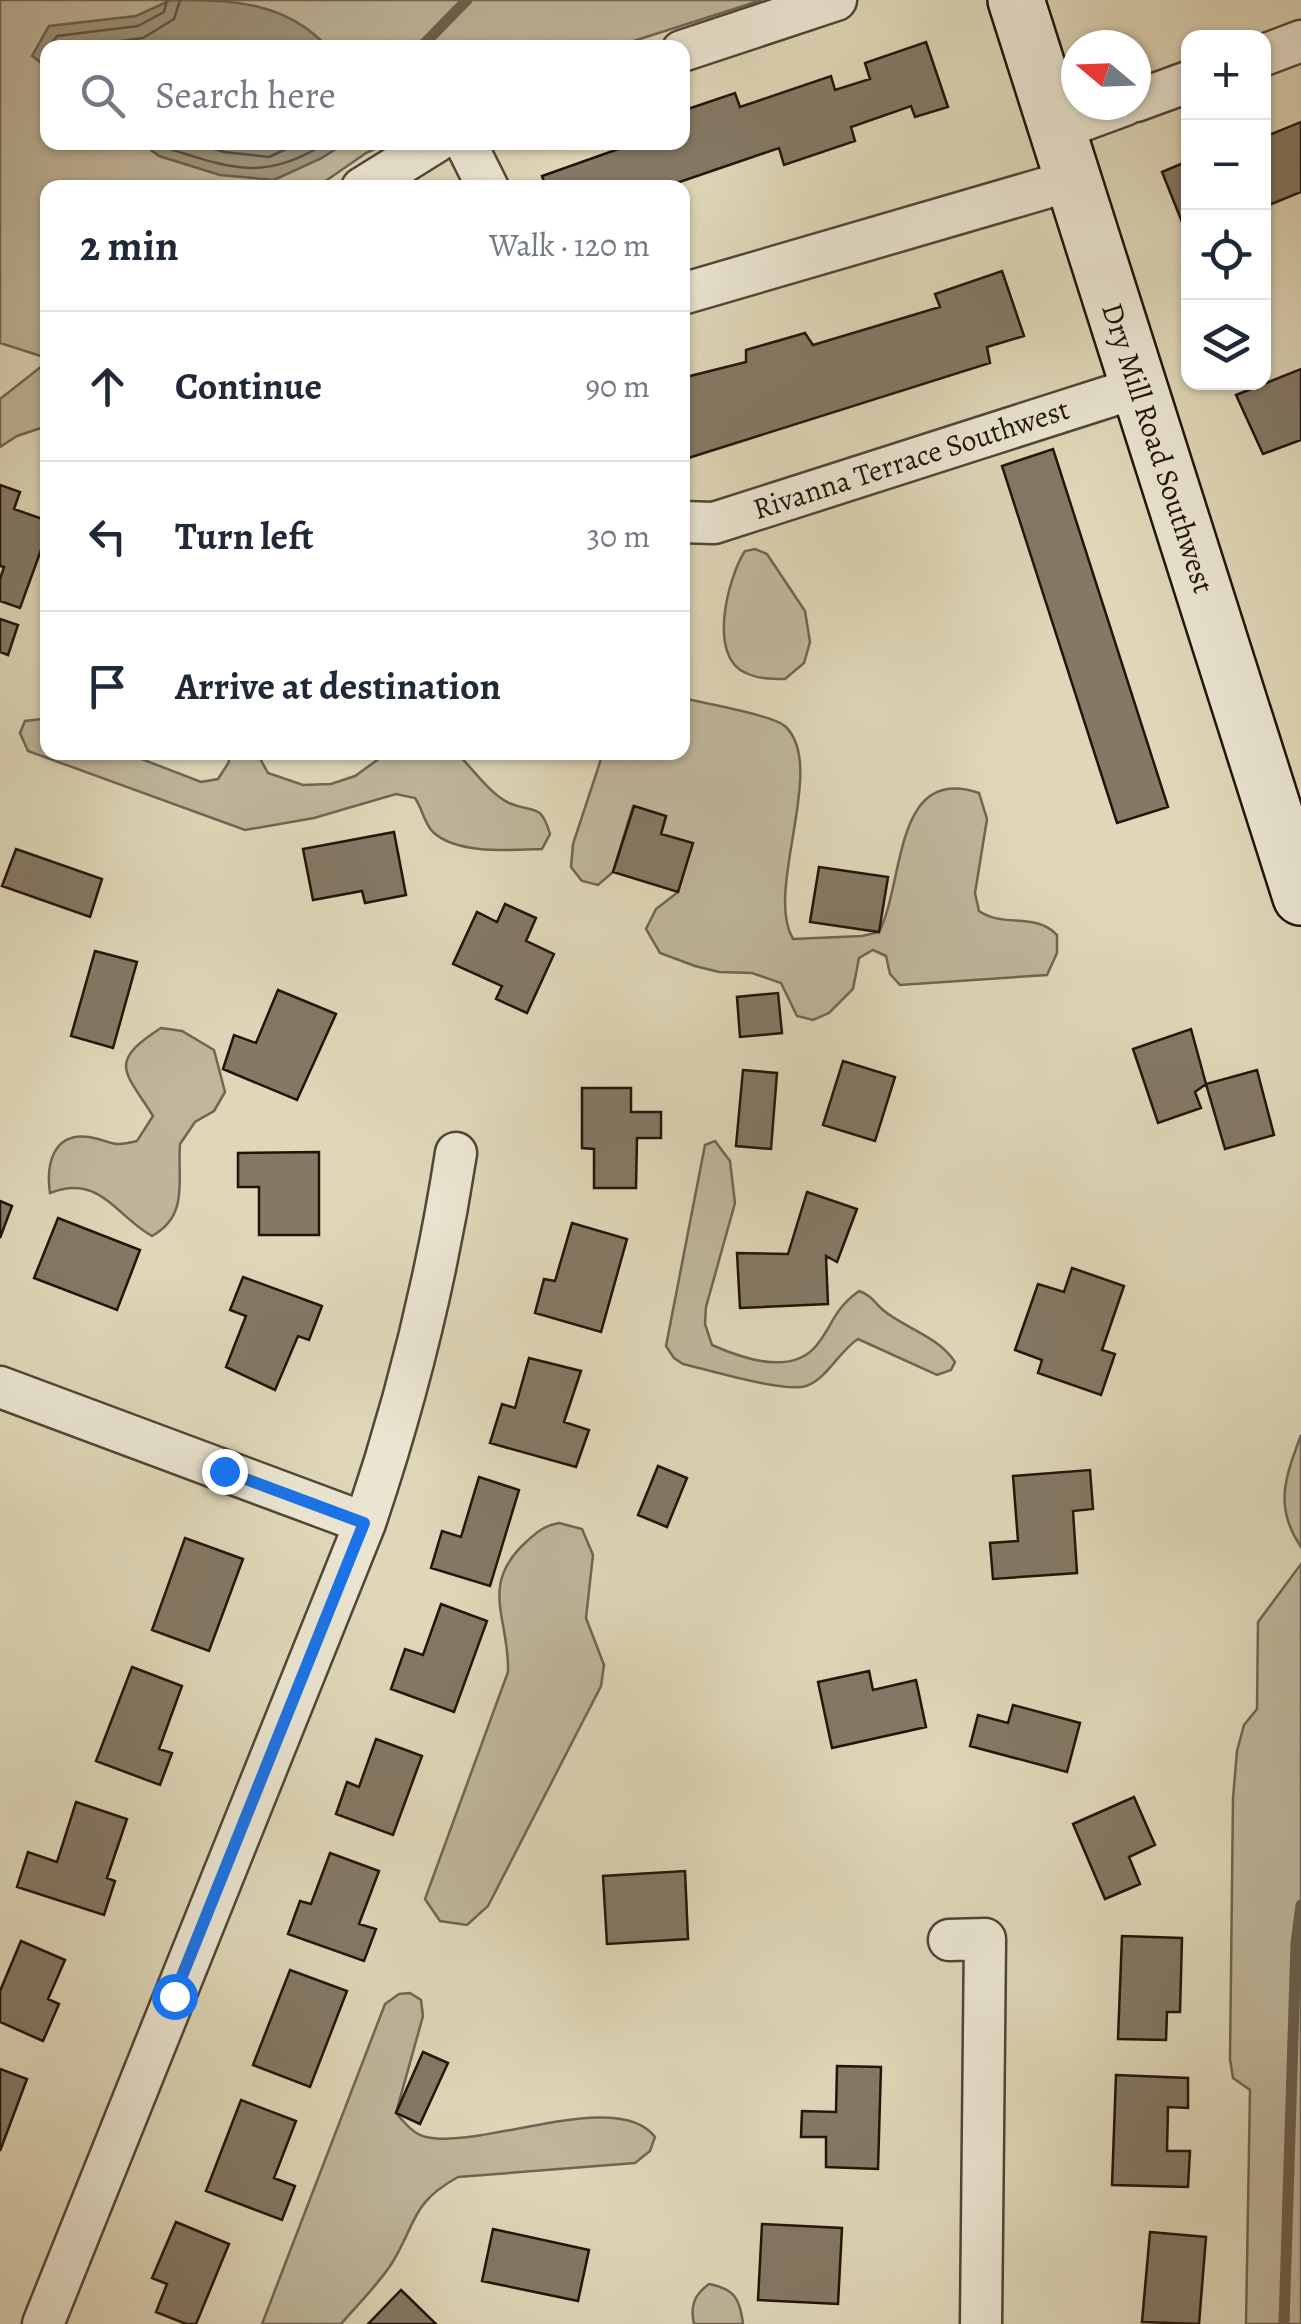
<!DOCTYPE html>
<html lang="en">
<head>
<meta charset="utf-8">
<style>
	body { margin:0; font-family:Alegreya,serif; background:#f6f6f7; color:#1f2937 }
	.controls { position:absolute; right:30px; top:30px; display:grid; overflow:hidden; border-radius:20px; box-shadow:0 2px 8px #0004 }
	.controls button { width:90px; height:90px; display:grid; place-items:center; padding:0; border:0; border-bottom:2px solid #e0e1e3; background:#fff; color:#1f2937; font:50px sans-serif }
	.compass { position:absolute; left:1061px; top:30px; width:90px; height:90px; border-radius:50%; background:#fff; box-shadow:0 2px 8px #0004; rotate:289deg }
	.stop { position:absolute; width:30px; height:30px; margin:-22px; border:8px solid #1a73e8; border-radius:50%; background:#fff }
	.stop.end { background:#1a73e8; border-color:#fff; box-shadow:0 2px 10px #0008 }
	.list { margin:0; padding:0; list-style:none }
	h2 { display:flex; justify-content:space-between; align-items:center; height:130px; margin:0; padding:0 40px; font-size:42px }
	h2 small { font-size:32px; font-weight:400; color:#747a83 }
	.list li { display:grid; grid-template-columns:65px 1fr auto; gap:30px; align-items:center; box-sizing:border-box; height:150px; padding:0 40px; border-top:2px solid #e0e1e3 }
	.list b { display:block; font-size:38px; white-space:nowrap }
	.list em { font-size:32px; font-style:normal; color:#747a83 }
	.icon { flex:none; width:55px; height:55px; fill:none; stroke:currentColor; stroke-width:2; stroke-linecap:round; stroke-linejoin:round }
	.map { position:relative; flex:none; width:1301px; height:2324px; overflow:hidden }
	.search { position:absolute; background:#fff; box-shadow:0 2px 8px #0004; left:40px; top:40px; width:650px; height:110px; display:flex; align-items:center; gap:25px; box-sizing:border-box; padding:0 35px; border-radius:20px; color:#747a83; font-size:38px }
	.panel { position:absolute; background:#fff; box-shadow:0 2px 8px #0004; left:40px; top:180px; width:650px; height:580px; border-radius:20px }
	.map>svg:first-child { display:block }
	.green { fill:#bfb69b; stroke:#706553; stroke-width:2.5 }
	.water { fill:#9e957d; stroke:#6c614f; stroke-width:2.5 }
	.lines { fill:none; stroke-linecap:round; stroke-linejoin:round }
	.shore { stroke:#605444; stroke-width:2.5 }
	.stream { stroke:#6c614f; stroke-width:11 }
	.building { fill:#847965; stroke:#21140b; stroke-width:2.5 }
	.street-casing { stroke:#504536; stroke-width:45 }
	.secondary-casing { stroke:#21140b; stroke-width:60 }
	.street { stroke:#eae5d1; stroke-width:40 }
	.secondary { stroke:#eae5d1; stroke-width:55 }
	.route { stroke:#1a73e8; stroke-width:12 }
	.labels { text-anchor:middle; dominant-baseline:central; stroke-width:10; stroke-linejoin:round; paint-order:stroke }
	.street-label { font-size:30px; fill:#21140b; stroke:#eae5d1 }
</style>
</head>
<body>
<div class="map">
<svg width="1301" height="2324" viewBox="0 0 1301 2324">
	<rect width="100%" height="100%" fill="#dfd7b8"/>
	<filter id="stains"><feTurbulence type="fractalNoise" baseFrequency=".002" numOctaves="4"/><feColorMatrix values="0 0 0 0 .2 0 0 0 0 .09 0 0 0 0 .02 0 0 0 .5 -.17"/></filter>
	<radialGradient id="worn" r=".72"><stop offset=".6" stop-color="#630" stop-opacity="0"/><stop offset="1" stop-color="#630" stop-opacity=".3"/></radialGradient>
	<path class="green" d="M0 0H762L615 47 48 48V142L388 143 366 153 317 187 48 188 47 358 0 343Z
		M47 362V426L17 436 0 447V399Z
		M755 549 767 554 805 611 810 642 804 663 785 679C772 679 758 679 746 673 707 657 728 577 745 551Z
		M683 698C703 703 774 715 786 727 827 768 764 890 793 939L862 936 879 932C905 882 893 764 979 793L987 819 975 893 979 911C1003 928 1036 912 1057 935V953L1047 975 900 985 890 974 886 956 873 950 859 958 853 989 829 1013 813 1020 797 1016 781 983 752 973 719 972 695 966 660 953 646 929 656 909 678 892 692 843 661 834 666 816 633 806 613 872 598 885 582 881 571 867 573 844 603 753 682 752Z
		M42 719 47 721 48 752 126 753 201 782 218 779 229 762 228 753H257L268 773 303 785 331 784 355 776 387 753H457C472 768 490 794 509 803 534 814 540 801 550 834L542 849C513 850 457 855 433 832 425 825 422 808 415 798L396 794 314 818 245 830 28 751 20 733 25 721Z
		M161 1028 182 1031 214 1050 225 1092 214 1111 195 1122 180 1144C177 1179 190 1215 152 1236 116 1216 99 1173 50 1193 46 1166 52 1132 89 1137 113 1141 109 1148 137 1141L153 1116C126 1072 106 1063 161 1028Z
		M715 1141 730 1161 735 1203 706 1307 705 1324 712 1345C741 1358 791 1376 816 1346 834 1324 832 1311 859 1291 871 1295 874 1302 883 1310 906 1329 938 1336 955 1362L951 1370 937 1375 858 1339C839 1351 827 1379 806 1386 785 1393 709 1370 683 1364L674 1358 666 1346 705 1145Z
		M1301 1435V1547C1273 1506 1286 1476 1301 1435Z
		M559 1523 582 1529 593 1555 586 1618 604 1665 601 1686 488 1906 467 1925 440 1921 425 1899 508 1672C510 1619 478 1586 526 1542 538 1531 544 1526 559 1523Z
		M1301 1564V2324H1246L1250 2090 1233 2078 1230 2059 1233 1798 1237 1751 1244 1725 1257 1709 1258 1622Z
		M410 1993 421 2000 423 2016 396 2113C405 2123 413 2134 426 2137 481 2150 618 2087 655 2137L650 2151 635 2163 458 2177C411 2203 417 2222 392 2263 378 2285 358 2304 341 2324H262L385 2004 399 1994Z
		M709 2284C735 2289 740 2299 743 2324H694C690 2306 694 2295 709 2284Z"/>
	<path class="water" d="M171 0C230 0 286 1 327 47L48 48 47 67 32 56 49 26 136 16Z
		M142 143H345L322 158 274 180 220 175 159 156Z"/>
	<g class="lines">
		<path class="shore" d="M48 48 57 36 138 26 164 12 167 0
			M69 48 143 38 174 19 180 0
			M158 142 164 147C230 168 265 183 327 142
			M191 142 224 152 269 157 301 142"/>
		<path class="stream" d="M420 48 467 0
			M1284 2324 1296 1943 1301 1905"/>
	</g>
	<path class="building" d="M926 42 948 107 915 117 911 106 851 127 855 141 784 165 779 148 662 188H546L542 176 638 142H682V111L735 93 740 107 831 76 835 90 870 79 865 63Z
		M1301 122V192L1264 207V137Z
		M1188 161V237L1162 172Z
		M1002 271 1024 336 987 347 990 363 682 460V378L746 362V350L805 333 813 345 940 307 935 294Z
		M1301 369V440L1263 454 1236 395Z
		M1053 449 1168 807 1117 823 1002 466Z
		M0 485 20 492 14 509 48 521V531L20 608 0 601V579L4 567 0 566Z
		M0 619 18 625 8 655 0 652Z
		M634 806 666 816 661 834 693 843 678 892 613 872Z
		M394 832 406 895 365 903 362 891 313 900 303 849Z
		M16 849 102 879 90 917 2 886Z
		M819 867 888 877 879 932 810 922Z
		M505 904 536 918 526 941 554 954 527 1013 496 999 502 986 453 964 477 912 497 922Z
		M95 951 137 962 113 1048 71 1036Z
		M278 990 336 1014 297 1100 223 1069 234 1035 256 1043Z
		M778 993 782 1033 740 1037 737 997Z
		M1191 1029 1206 1084 1195 1092 1201 1108 1158 1123 1133 1049Z
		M843 1061 895 1077 875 1141 823 1125Z
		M743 1070 777 1073 771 1149 736 1146Z
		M1257 1070 1274 1135 1225 1149 1206 1084Z
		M582 1088H631V1112H661V1138H637L636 1188H594V1149L582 1148Z
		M319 1152V1235H259V1187H238V1153Z
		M807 1192 857 1209 837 1262 826 1256 828 1304 740 1308 737 1253 788 1254Z
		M0 1201 12 1206 0 1238Z
		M58 1218 140 1250 117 1310 34 1278Z
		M572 1223 627 1239 601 1332 535 1313 544 1279 555 1281Z
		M1072 1268 1124 1286 1102 1350 1115 1354 1101 1395 1038 1373 1042 1360 1015 1350 1038 1284 1064 1292Z
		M243 1277 322 1306 309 1340 298 1336 275 1390 226 1367 246 1316 230 1310Z
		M529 1358 581 1371 564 1422 589 1430 576 1467 490 1443 502 1404 515 1408Z
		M658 1466 687 1478 667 1527 638 1515Z
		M1090 1470 1093 1509 1073 1511 1077 1573 993 1579 990 1543 1018 1541 1013 1476Z
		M479 1477 519 1490 490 1586 431 1568 442 1531 461 1537Z
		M185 1538 243 1559 209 1651 152 1630Z
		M441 1604 487 1621 454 1712 391 1689 405 1649 423 1655Z
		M132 1667 182 1686 159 1749 172 1753 160 1785 96 1761Z
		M869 1671 873 1690 916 1680 926 1727 832 1748 818 1682Z
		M1013 1705 1080 1723 1067 1772 970 1746 978 1715 1008 1723Z
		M376 1739 422 1756 393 1835 336 1814 347 1782 359 1787Z
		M1134 1797 1155 1845 1129 1857 1140 1884 1105 1899 1073 1824Z
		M76 1802 127 1819 107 1878 115 1881 104 1915 17 1887 28 1852 57 1862Z
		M330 1853 379 1871 359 1924 376 1929 364 1961 288 1934 300 1901 311 1904Z
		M685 1871 688 1939 607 1944 603 1876Z
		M1122 1936 1182 1938 1180 2012H1167L1166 2040 1118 2039Z
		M21 1941 65 1960 48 1999 59 2004 43 2041 0 2022V1991Z
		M290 1970 347 1991 310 2087 253 2065Z
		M423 2052 448 2063 420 2124 396 2113Z
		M837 2066 881 2067 878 2169 826 2167V2137H801L802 2111 836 2112Z
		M0 2069 27 2079 0 2151Z
		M1116 2075 1188 2078V2108L1168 2107 1167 2151H1190L1188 2187 1112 2185Z
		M241 2100 296 2121 274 2178 295 2186 282 2220 206 2191Z
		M176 2222 229 2244 196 2324H186L156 2312 167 2284 152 2278Z
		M762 2224 842 2228 838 2304 758 2300Z
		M493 2229 589 2250 578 2301 482 2281Z
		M1150 2232 1206 2237 1199 2324 1142 2322Z
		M401 2290 436 2324H368Z"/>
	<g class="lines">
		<defs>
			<path id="street" d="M682 51 836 0
				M1264 55 1301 41
				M1136 101 1188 82
				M1057 130 1125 105
				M465 142 488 188
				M362 188 436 142
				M682 294 1073 180
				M682 522 714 523 1139 387
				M0 1387 365 1523
				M949 1940 985 1939 981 2324
				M43 2324 365 1523C407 1399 436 1283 456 1153"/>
			<path id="secondary" d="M1016 0 1301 897"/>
		</defs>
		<use href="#street" class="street-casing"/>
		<use href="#secondary" class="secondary-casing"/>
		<use href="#street" class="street"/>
		<use href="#secondary" class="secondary"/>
	</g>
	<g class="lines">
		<path class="route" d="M174 1996 364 1523 224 1471"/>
	</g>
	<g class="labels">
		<g class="street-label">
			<text transform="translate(1158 448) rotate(72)">Dry Mill Road Southwest</text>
			<text transform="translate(911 459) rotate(-18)">Rivanna Terrace Southwest</text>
		</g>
	</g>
	<rect width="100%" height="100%" filter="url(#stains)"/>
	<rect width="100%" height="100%" fill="url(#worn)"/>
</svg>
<div class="controls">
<button>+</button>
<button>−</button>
<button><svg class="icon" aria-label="locate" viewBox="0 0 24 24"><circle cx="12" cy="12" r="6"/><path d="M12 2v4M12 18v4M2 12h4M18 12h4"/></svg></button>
<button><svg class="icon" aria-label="layers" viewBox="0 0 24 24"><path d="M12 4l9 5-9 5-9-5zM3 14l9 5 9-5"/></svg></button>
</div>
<svg class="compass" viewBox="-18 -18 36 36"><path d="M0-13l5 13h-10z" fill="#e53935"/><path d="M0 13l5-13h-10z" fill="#747a83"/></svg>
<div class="stop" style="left:174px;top:1996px"></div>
<div class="stop end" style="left:224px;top:1471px"></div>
<div class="search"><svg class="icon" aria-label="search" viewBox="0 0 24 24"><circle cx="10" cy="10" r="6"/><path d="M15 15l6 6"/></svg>Search here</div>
<section class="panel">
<h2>2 min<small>Walk · 120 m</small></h2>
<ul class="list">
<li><svg class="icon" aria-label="ahead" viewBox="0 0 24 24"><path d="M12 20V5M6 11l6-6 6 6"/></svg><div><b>Continue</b></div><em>90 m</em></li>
<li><svg class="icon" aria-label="left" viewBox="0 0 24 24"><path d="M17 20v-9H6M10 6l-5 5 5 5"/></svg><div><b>Turn left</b></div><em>30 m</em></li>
<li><svg class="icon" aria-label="arrive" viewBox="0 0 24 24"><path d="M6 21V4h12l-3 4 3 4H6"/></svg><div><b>Arrive at destination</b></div></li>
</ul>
</section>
</div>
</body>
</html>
